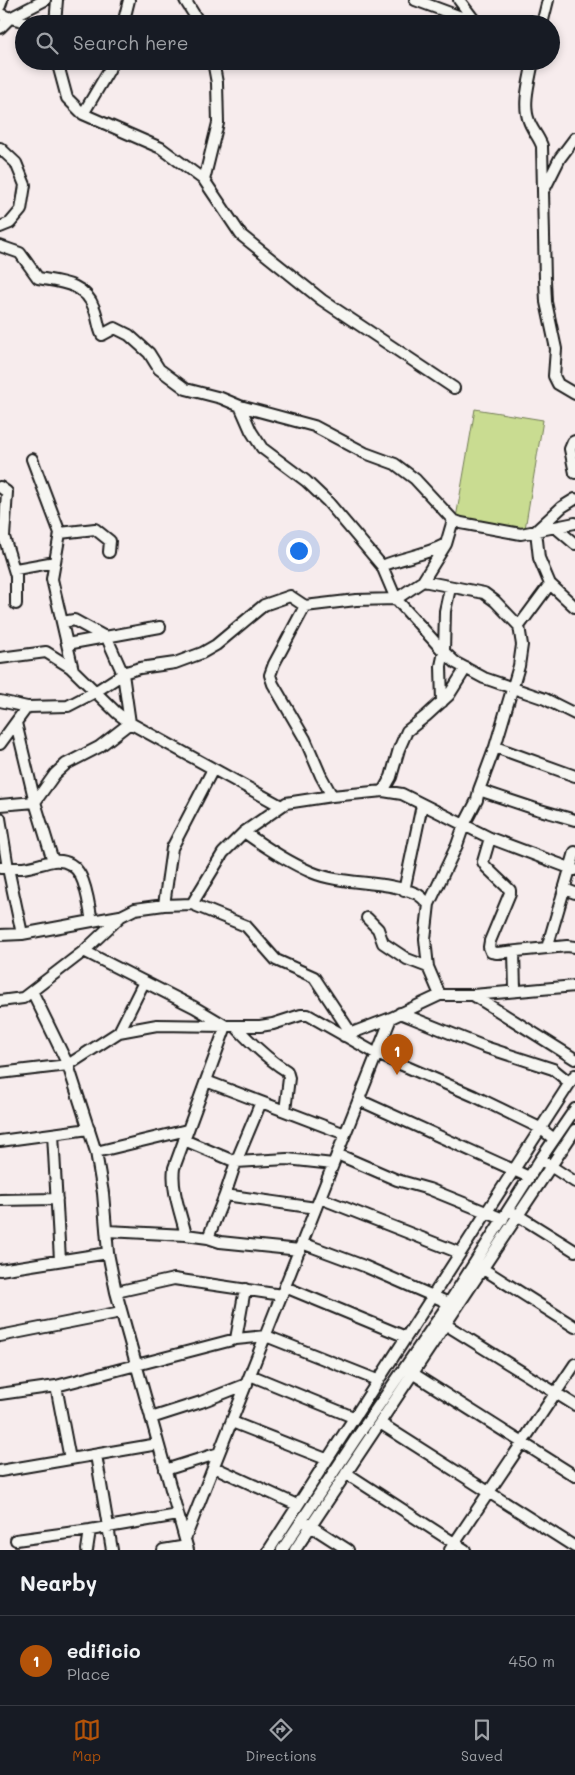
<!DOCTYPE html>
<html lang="en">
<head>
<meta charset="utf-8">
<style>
	body { margin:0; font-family:Mali,sans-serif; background:#20242c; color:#f1f3f6 }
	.you { position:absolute; left:298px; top:550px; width:18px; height:18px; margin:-12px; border:4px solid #fff; border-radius:50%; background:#1a73e8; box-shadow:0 0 0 8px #1a73e833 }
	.badge { display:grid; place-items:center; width:32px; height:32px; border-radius:50%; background:#b45309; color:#fff; font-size:16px; font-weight:700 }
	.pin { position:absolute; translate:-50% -41px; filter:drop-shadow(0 1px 2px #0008) }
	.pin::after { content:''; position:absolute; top:26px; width:18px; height:15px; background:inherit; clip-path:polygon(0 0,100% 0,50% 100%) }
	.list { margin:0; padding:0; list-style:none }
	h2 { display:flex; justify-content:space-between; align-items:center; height:65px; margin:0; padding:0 20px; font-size:21px }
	h2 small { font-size:16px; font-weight:400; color:#9ea1a6 }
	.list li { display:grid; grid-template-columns:32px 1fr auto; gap:15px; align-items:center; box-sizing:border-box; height:90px; padding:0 20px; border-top:1px solid #363941 }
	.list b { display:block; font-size:19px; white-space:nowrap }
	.list p { margin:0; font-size:16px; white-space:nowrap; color:#9ea1a6 }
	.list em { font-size:16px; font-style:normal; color:#9ea1a6 }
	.icon { flex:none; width:28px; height:28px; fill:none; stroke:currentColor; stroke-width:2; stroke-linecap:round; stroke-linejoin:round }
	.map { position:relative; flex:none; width:575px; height:1550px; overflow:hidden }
	.search { position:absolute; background:#171b24; box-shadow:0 2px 8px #0003; left:15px; right:15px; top:15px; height:55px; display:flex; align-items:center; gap:12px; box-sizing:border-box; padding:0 18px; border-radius:28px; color:#9ea1a6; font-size:19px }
	.sheet { height:155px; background:#171b24 }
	nav { display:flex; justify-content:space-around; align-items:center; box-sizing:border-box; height:70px; border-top:1px solid #363941; background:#171b24; font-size:14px; color:#9ea1a6 }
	nav a { display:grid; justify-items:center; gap:2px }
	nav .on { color:#b45309 }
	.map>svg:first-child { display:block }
	.green { fill:#c9dc91; stroke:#727c56 }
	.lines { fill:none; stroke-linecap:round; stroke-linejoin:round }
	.minor-casing { stroke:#1c1c1c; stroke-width:14 }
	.minor { stroke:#f6f6f2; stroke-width:10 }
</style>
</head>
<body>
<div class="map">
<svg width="575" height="1550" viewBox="0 0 575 1550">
	<rect width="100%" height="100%" fill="#f7eced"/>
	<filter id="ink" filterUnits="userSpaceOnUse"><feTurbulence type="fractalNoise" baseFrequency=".02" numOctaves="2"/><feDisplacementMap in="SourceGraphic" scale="10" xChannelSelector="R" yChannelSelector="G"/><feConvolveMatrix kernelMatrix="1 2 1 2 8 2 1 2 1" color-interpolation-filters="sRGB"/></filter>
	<g filter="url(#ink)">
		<path class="green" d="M475 409 543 420 525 529 456 518Z"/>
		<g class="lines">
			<defs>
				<path id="minor" d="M185 0 200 24
					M415 0 461 17 490 24
					M459 0 475 21
					M0 6 2 0
					M0 14 10 18 35 24
					M55 24 57 0
					M123 24 129 0
					M542 24 548 0
					M0 28 10 18 45 0
					M57 61 67 98 83 114 161 148 204 180 241 235 322 300 454 388
					M533 61C530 79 522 104 529 121 532 130 539 137 542 146L545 280 546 302 556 349 554 376 558 384 575 394
					M83 114 109 70 112 61
					M0 148 16 163 25 185 21 210 10 223 0 227
					M204 180 218 123 217 83 213 61
					M545 188 560 158 575 138
					M0 246 20 253 38 278C61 282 85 283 94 308 98 317 98 327 102 335L115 328 129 335 149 353 159 369 186 389 221 398 240 406 314 426 365 453 395 464 415 479 453 520 461 523 521 534 575 523
					M240 406 251 431 262 448 306 481 328 502 382 566 396 599 444 652 456 663 484 678 545 699 575 714
					M575 441 573 442 570 449 575 473
					M32 459 60 533
					M0 487 7 492 4 537 16 576
					M555 527 575 544
					M382 566C403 557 426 555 446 544L453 520
					M423 581 484 593 495 601 519 626
					M550 584 575 607
					M16 604V569L55 562
					M305 606 274 664 270 675 273 684 305 739 321 776 332 796
					M67 644 160 627
					M0 658 46 652 70 667 117 713 130 723 281 806
					M73 670 52 579 60 533 95 529 110 541 109 552
					M0 701 27 707 68 706 95 692 126 672 140 668 175 663 202 653 216 645 264 605 290 596 305 606 356 600 396 599 423 581 446 544
					M442 702 441 666 444 652 445 611 450 588
					M16 723 35 802 53 861
					M0 744 27 707
					M495 747 575 776
					M479 790 533 808 575 820
					M383 791 391 777 399 749 407 731 426 716 449 695 466 668
					M0 805 35 802 55 774 66 764 99 747 130 723 123 674 107 638 74 620 62 622
					M0 818 8 868 22 934
					M244 832C265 847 286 861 311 872 344 886 384 879 417 894 421 896 425 901 429 904L425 939 428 967 440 995 391 1018 344 1036
					M490 838 483 862 486 867 510 890V893L490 941 489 947 491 952 497 953 547 948
					M575 852 547 948 567 946 575 947
					M0 868C8 868 15 868 23 868 33 867 43 863 53 861 86 857 87 898 92 921L120 916
					M564 889 575 893
					M404 891 422 805
					M192 904 223 853 244 832 286 803 332 796 383 791 402 794 490 838 575 870
					M429 904 457 845 464 825 477 800 479 790 495 747 519 666 522 645 519 626 550 584 539 558 536 531 562 507 575 499
					M164 905 192 904 246 926 276 960 314 977 351 1033
					M367 918 378 929 383 943 407 959 428 967
					M0 935 22 934 92 921
					M84 951 194 1007 226 1026H260L273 1024 301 1015H308L377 1054 474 1096 540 1128 554 1139
					M514 952 515 990
					M32 991 68 1065 96 1152 103 1193 108 1253 116 1292 188 1550
					M440 995H473L575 986
					M473 995 575 1059
					M0 1001 23 998 84 951 121 916 135 909 164 905 172 848 213 769
					M400 1013 485 1047 553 1069 570 1083
					M236 1027C251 1043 267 1059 287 1071L289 1078 285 1111
					M119 1032 144 982
					M0 1073 68 1065 119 1032 157 1025 226 1026 174 1168C171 1190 181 1214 186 1235
					M206 1081 345 1134
					M359 1100 529 1177
					M53 1134 60 1260
					M184 1140 236 1162 287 1159 333 1164
					M0 1141 89 1129
					M96 1152 187 1130
					M337 1154 397 1180 429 1189 503 1219
					M546 1163 575 1182
					M225 1195 316 1208
					M320 1198 460 1253
					M0 1200 57 1199
					M514 1213 575 1251
					M107 1231 186 1235 208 1238 220 1242 300 1250
					M208 1238 225 1195 236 1162 261 1102
					M302 1243 364 1266 449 1303
					M477 1265 575 1327
					M0 1270 108 1253
					M285 1287 406 1337
					M116 1292 174 1279 282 1295
					M440 1321 575 1405
					M0 1336 121 1312
					M236 1339 245 1289
					M409 1371 575 1476
					M250 1375 353 1417
					M56 1386 70 1459
					M0 1394 56 1386 236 1339 266 1336 377 1380
					M151 1418 201 1402 247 1384
					M232 1422 326 1459
					M380 1423 575 1547
					M96 1455 112 1550
					M214 1467 297 1505
					M165 1470 219 1453
					M0 1471 158 1444
					M346 1473 465 1550
					M306 1523 348 1550
					M185 1539 391 1018
					M16 1540 90 1530 178 1515
					M87 1550 90 1530
					M163 1550 187 1546
					M269 1550 575 1075
					M282 1550 355 1440 449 1303 540 1160 575 1109
					M295 1550 575 1130
					M450 1550 575 1364"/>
			</defs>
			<use href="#minor" class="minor-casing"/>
			<use href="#minor" class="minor"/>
		</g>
	</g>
</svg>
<div class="you"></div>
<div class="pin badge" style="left:397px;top:1075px">1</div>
<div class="search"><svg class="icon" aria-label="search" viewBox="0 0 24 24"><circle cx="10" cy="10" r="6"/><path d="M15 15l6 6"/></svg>Search here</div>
</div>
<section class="sheet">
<h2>Nearby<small></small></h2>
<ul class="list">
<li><span class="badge">1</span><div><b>edificio</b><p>Place</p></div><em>450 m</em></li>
</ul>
</section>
<nav>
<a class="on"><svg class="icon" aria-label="map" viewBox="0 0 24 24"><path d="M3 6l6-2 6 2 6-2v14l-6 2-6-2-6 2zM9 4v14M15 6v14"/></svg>Map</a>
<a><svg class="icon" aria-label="directions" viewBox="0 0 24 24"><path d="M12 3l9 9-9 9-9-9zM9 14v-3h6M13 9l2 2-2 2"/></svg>Directions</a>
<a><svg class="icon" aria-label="saved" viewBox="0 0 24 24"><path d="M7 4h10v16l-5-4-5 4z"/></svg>Saved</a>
</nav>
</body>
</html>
